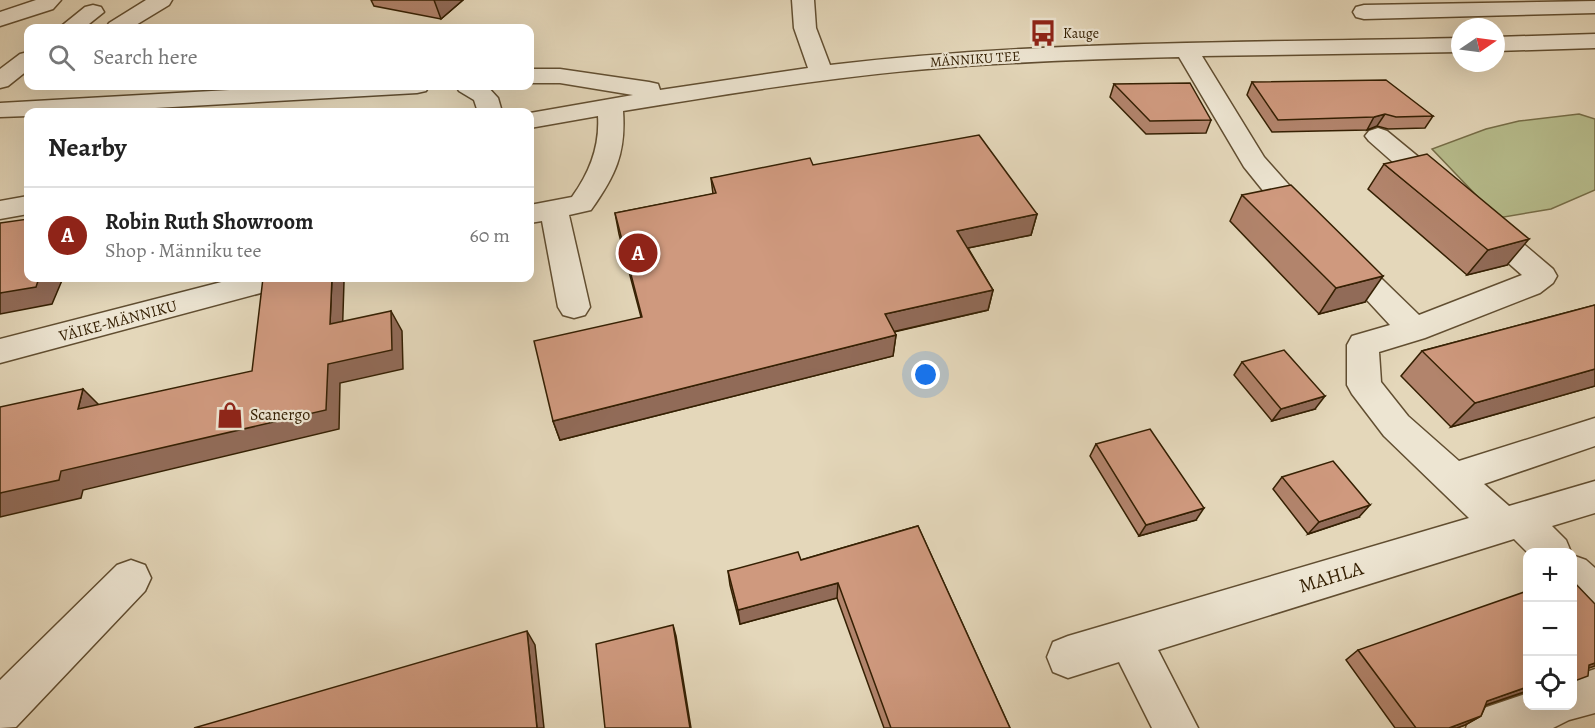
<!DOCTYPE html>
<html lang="en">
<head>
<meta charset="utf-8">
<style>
	body { margin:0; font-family:Alegreya,serif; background:#f6f6f6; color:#222 }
	.controls { position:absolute; right:18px; bottom:18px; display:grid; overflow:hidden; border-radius:12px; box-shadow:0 6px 24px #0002 }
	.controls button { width:54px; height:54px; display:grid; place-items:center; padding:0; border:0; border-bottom:2px solid #e0e0e0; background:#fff; color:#222; font:30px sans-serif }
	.compass { position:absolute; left:1451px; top:18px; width:54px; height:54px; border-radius:50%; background:#fff; box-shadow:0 6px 24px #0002; rotate:77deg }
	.you { position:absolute; left:926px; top:375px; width:21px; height:21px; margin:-15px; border:4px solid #fff; border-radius:50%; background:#1a73e8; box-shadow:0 0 0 9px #1a73e833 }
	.badge { display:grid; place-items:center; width:39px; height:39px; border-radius:50%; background:#8f2418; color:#fff; font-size:20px; font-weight:700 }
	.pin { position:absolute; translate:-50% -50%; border:3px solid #fff; box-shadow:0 2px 6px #0006 }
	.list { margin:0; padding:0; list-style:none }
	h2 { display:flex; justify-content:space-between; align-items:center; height:78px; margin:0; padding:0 24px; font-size:26px }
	h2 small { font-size:20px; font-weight:400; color:#767676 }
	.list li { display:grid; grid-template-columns:39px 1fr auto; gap:18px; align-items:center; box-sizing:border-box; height:96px; padding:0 24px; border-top:2px solid #e0e0e0 }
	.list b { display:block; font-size:22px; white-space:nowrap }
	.list p { margin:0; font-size:20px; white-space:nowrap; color:#767676 }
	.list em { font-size:20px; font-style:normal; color:#767676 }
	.icon { flex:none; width:33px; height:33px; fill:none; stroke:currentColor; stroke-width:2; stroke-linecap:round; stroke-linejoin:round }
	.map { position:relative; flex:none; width:1595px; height:728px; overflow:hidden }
	.search { position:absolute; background:#fff; box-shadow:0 6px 24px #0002; left:24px; top:24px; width:510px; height:66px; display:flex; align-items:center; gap:15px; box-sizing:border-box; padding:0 21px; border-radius:12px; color:#767676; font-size:22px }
	.panel { position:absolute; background:#fff; box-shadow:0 6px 24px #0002; left:24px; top:108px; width:510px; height:174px; border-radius:12px }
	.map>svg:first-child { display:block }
	.green { fill:#b7bd8d; stroke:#766e48; stroke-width:1.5 }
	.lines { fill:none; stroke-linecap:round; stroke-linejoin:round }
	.minor-casing { stroke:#614e31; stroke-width:3 }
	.minor { fill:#ede5d2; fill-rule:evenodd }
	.wall { fill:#b2846c; stroke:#352003; stroke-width:1.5 }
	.shaded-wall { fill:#916b58; stroke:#352003; stroke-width:1.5 }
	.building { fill:#cf997e; stroke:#352003; stroke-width:1.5 }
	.labels { text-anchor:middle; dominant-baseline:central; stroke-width:4.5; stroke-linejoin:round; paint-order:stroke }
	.far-poi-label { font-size:14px; fill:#352003; stroke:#ede5d2; text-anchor:start }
	.far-street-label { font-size:14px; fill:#352003; stroke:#ede5d2 }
	.street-label { font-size:16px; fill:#352003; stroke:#ede5d2 }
	.poi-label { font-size:16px; fill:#352003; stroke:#ede5d2; text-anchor:start }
	.near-street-label { font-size:20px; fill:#352003; stroke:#ede5d2 }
</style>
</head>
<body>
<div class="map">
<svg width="1595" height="728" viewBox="0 0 1595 728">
	<rect width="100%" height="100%" fill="#e4d7ba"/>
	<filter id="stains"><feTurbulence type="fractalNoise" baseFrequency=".00333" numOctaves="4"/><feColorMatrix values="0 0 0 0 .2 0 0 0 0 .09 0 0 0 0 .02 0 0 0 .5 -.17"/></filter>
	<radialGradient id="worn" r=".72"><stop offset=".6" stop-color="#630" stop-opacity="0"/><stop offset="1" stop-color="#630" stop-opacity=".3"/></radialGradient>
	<path class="green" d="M1579 114 1595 119V190L1551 209 1498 218 1432 149 1486 129 1519 121Z"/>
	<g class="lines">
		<defs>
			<path id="minor" d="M36 0H61L53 9 0 26V12Z
				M146 0H172L169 5 131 28H106L109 23Z
				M792 0H814L816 28 830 65C1039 40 1250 43 1460 38V52L1202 56 1264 157 1321 221 1317 228 1307 230 1297 228 1273 203 1244 167 1179 57C1091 59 1003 62 916 70 818 79 720 95 623 111 626 154 615 176 591 210L569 215 590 307 585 315 574 318 563 315 558 307 542 221 530 223V205L572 197C590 172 600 146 598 116L530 128V113L633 95 560 83H530V69H560L649 82 658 84 660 90 808 68 794 28Z
				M1595 1V13L1364 19 1356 17 1353 12 1356 7 1364 5Z
				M93 5 101 7 104 12 84 28H59L85 7Z
				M1595 34V48L1496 51V37Z
				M28 52V70L8 86 0 88V69L20 54Z
				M299 86H429L426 91 417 93 85 112H28V116L0 117V103Z
				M456 86H487L498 98 502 112H478L474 100 459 91Z
				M1378 128 1387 131 1449 182 1453 188 1449 194 1439 197 1429 194 1369 141 1365 136 1369 131Z
				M28 196V214L0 219V201Z
				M1483 216 1493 218 1553 269 1557 276 1553 283 1540 293 1425 338 1379 352 1381 382 1408 416 1459 461 1595 418V446L1484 484 1509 506 1595 481V513L1552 526 1566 540 1571 552 1528 553 1514 539 1158 650 1198 728H1152L1119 662 1068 678 1053 672 1047 657 1053 642 1068 636 1469 518 1384 436 1352 394 1347 385V345L1352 336 1390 325 1328 258 1333 251 1343 248 1353 251 1419 315 1522 275 1473 232 1469 225 1473 218Z
				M237 278H291L287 286 0 363V339Z
				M1572 555 1586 560 1595 568V614L1581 608 1572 600Z
				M131 560 145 565 151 578 145 591 16 727 0 728V680L117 565Z
				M1595 669V713L1569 720 1553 728H1466L1472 712 1528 693V706H1572V677Z"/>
		</defs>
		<use href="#minor" class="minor-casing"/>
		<use href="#minor" class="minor"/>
	</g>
	<path class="wall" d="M371 0H463L441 19 374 6Z
		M1252 82 1433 116 1425 128 1388 129 1377 126 1367 130 1272 132 1247 95Z
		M1114 84 1211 120 1206 133 1146 134 1110 97Z
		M1384 164 1507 265 1467 275 1368 189Z
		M813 165 1037 214 1031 235 968 248 993 290 988 310 894 332 896 335 893 356 560 440 553 421 641 317 619 234 615 213 713 194 711 178Z
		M1242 195 1365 302 1319 314 1230 221Z
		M1595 305V386L1451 427 1401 376 1422 351Z
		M1242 362 1315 409 1272 421 1234 375Z
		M1096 444 1196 520 1139 536 1090 456Z
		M1282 477 1359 517 1308 534 1273 489Z
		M918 526 1010 728H884L837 598 740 624 730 585 728 571 801 560Z
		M1358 650 1527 691 1486 705 1481 716 1465 725 1457 728H1395L1346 660Z"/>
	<path class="shaded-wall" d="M434 0H463L441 19Z
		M1385 114 1377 126 1367 130 1374 117Z
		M1037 214 1031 235 953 251 957 231Z
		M1529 239 1507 265 1467 275 1488 250Z
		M1383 276 1365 302 1319 314 1336 288Z
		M39 278H63L52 304 0 314V293Z
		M332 278H341L344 282 342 344 330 324Z
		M993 290 988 310 883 334 885 314Z
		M391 311 402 331 403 369 340 383 339 429 83 490 81 498 0 517V493L328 364Z
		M896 335 893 356 560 440 553 421Z
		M1595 369V386L1451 427 1475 403Z
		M83 389 103 409H78Z
		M1325 396 1315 409 1272 421 1281 409Z
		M1370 505 1359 517 1308 534 1319 522Z
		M1204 508 1196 520 1139 536 1146 525Z
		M838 583 837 598 740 624 738 610Z
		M673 625 676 636 691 728H690Z
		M527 631 535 645 544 728H537Z
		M1595 663V666L1572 674 1589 665Z
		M1527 687V691L1471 710 1487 701Z
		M1481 716 1465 725 1457 728H1449Z"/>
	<path class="building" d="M1386 80 1433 116 1396 117 1385 114 1374 117 1278 120 1252 82Z
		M1190 83 1211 120 1150 121 1114 84Z
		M979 135 1037 214 957 231 993 290 885 314 896 335 553 421 534 341 642 317 615 213 716 193 711 178 810 158 813 165Z
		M1427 154 1529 239 1488 250 1384 164Z
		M1291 185 1383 276 1336 288 1242 195Z
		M28 219V278H39L36 287 0 293V223Z
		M263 278H332L330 324 391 311 392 350 328 364 326 410 61 471 59 480 0 493V407L83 389 78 409 252 371Z
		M1595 305V369L1475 403 1422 351Z
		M1284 350 1325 396 1281 409 1242 362Z
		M1150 429 1204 508 1146 525 1096 444Z
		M1333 461 1370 505 1319 522 1282 477Z
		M918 526 1010 728H891L838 583 738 610 728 571 798 552 801 560Z
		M1572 580 1595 604V663L1589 665 1588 676 1572 682Z
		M1527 591V687L1487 701 1481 716 1449 728H1416L1358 650Z
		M673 625 690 728H605L596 644Z
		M527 631 537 728H194Z"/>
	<defs>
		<symbol id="bus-bare" viewBox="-9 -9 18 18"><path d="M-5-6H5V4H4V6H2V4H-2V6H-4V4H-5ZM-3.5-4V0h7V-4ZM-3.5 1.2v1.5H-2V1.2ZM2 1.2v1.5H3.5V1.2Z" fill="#8f2418" stroke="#ede5d2" stroke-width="2.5" paint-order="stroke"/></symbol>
		<symbol id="shop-bare" viewBox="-9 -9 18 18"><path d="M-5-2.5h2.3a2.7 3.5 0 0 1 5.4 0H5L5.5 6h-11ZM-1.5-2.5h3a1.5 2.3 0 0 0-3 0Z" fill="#8f2418" stroke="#ede5d2" stroke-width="2.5" paint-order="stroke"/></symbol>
	</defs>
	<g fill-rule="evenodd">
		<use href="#bus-bare" x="1024" y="14" width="38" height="38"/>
		<use href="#shop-bare" x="211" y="396" width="38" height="38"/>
	</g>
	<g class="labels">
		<g class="far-poi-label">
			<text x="1063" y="33">Kauge</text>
		</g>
		<g class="far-street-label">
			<text transform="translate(975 59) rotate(-4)">MÄNNIKU TEE</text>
		</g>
		<g class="street-label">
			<text transform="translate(118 321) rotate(-15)">VÄIKE-MÄNNIKU</text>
		</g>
		<g class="poi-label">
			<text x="250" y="415">Scanergo</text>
		</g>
		<g class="near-street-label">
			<text transform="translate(1331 577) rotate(-17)">MAHLA</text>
		</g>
	</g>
	<rect width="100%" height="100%" filter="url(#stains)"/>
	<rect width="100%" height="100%" fill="url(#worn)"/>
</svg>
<div class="controls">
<button>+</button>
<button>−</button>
<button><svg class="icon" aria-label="locate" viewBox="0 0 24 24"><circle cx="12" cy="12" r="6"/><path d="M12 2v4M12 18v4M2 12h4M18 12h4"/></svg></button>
</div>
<svg class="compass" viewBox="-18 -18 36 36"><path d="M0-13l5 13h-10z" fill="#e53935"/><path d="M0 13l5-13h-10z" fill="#767676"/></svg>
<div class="you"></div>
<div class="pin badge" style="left:638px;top:253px">A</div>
<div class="search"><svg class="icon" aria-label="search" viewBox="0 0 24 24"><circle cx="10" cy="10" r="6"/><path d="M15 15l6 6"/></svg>Search here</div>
<section class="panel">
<h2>Nearby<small></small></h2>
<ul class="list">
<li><span class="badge">A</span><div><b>Robin Ruth Showroom</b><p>Shop · Männiku tee</p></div><em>60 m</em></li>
</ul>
</section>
</div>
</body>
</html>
